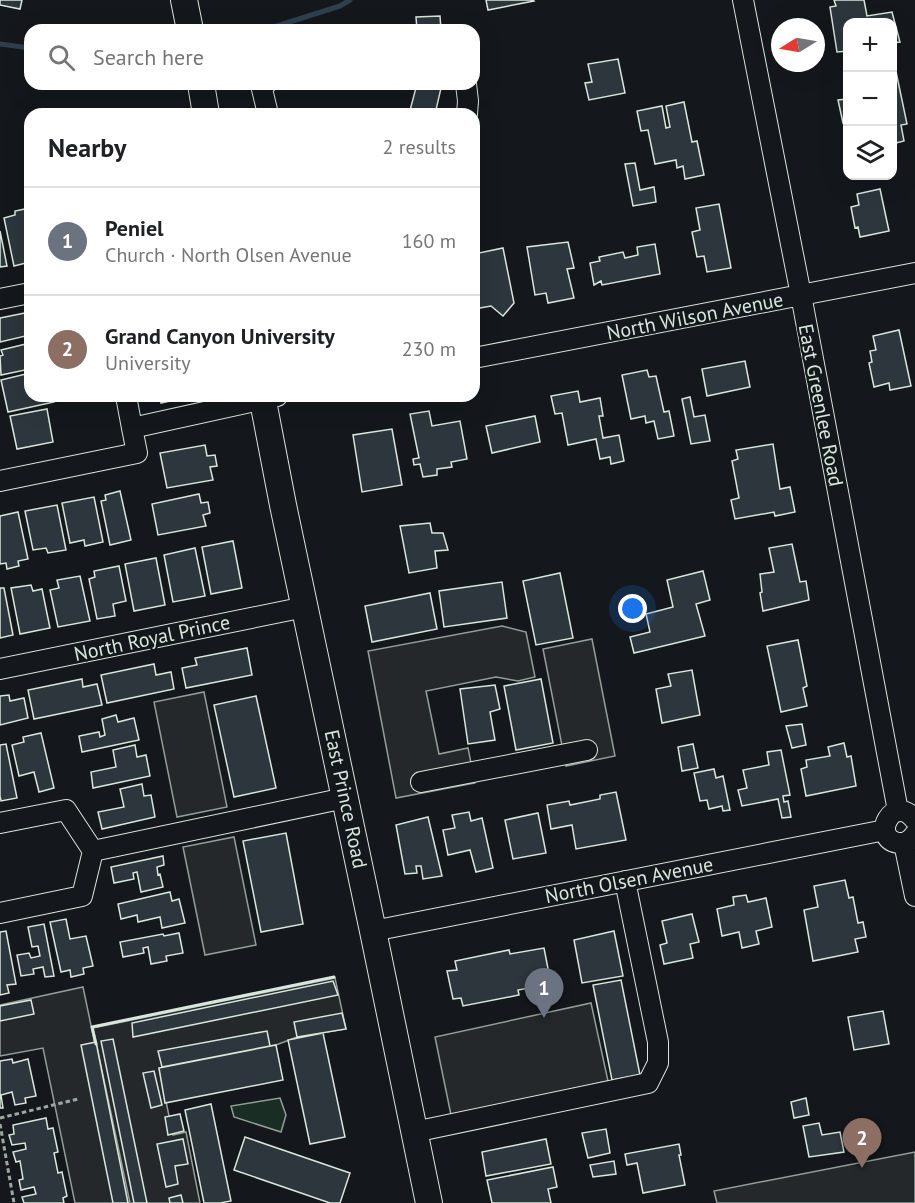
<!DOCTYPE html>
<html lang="en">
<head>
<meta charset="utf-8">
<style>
	body { margin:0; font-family:"PT Sans",sans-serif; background:#f2f2f2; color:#202124 }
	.controls { position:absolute; right:18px; top:18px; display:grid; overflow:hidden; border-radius:12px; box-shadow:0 6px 24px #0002 }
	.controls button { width:54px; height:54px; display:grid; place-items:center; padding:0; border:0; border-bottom:2px solid #e0e0e0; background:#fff; color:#202124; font:30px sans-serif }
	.compass { position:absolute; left:771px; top:18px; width:54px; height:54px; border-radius:50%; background:#fff; box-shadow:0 6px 24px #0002; rotate:259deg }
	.you { position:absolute; left:633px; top:609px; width:21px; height:21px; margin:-15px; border:4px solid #fff; border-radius:50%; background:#1a73e8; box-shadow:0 0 0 9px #1a73e833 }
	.badge { display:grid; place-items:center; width:39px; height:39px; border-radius:50%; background:#db2777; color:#fff; font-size:20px; font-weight:700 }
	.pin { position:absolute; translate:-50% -50px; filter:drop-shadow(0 2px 3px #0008) }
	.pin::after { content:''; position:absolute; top:32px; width:21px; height:18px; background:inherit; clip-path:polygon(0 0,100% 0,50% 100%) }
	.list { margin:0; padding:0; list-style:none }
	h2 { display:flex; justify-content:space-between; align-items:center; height:78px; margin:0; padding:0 24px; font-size:26px }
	h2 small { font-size:20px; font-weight:400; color:#757577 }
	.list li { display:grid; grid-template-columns:39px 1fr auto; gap:18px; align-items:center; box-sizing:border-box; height:108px; padding:0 24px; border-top:2px solid #e0e0e0 }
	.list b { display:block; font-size:22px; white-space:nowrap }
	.list p { margin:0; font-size:20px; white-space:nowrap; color:#757577 }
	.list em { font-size:20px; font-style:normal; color:#757577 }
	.icon { flex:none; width:33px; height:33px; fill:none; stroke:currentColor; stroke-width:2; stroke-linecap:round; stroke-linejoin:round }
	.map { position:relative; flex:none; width:915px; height:1203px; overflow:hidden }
	.search { position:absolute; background:#fff; box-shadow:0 6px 24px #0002; left:24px; top:24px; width:456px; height:66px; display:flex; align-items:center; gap:15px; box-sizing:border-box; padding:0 21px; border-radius:18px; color:#757577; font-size:22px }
	.panel { position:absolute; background:#fff; box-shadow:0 6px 24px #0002; left:24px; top:108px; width:456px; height:294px; border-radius:18px }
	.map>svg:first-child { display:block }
	.green { fill:#1a2d24; stroke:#939e99; stroke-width:1.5 }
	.parking { fill:#24282b; stroke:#939e99; stroke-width:1.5 }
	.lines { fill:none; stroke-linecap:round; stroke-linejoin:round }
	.stream { stroke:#2f3f4d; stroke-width:5 }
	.building { fill:#2c363c; stroke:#d8e6dc; stroke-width:1.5 }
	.minor-casing { stroke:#d8e6dc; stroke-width:22 }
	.major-casing { stroke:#d8e6dc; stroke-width:28 }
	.path { stroke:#9da8a2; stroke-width:3; stroke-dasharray:4.5 3; stroke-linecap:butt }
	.minor { stroke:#14181c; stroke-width:20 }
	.major { stroke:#14181c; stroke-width:26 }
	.wall { stroke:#d8e6dc; stroke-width:3 }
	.labels { text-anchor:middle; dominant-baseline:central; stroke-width:4.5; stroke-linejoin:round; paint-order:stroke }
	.street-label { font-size:20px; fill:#d8e6dc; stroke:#14181c }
</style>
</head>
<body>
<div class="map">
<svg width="915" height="1203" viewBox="0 0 915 1203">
	<rect width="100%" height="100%" fill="#14181c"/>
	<path class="green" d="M280 1098 286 1115 281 1132 234 1117 231 1106Z"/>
	<path class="parking" d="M502 626 526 632 535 677 518 681 496 677 426 691 439 754 468 748 475 783 396 798 368 651Z
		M592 639 615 756 566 766 543 649Z
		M204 692 227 807 177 817 154 702Z
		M234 837 256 945 205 955 183 847Z
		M335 978 346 1029 297 1037 276 1045 159 1068 173 1135 186 1132 200 1203H130L93 1028Z
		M83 987 128 1203H75L43 1048 0 1056V1005Z
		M591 1003 608 1081 451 1115 435 1037Z
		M915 1152V1203H717L714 1191Z"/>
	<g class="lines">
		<path class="stream" d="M264 30 340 6 350 0
			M0 44 30 48"/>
	</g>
	<path class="building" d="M0 0H22L20 9 0 5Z
		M486 0H533L534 1 488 10Z
		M834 0H864L867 16 892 12 900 42 892 43V22H848V51L837 52 830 7 836 6Z
		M440 16 441 30H417L416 17Z
		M618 59 625 93 589 100 585 83 592 82 588 64Z
		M892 62H894L907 124 901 125 904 141 892 144Z
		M417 84H442L435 114H409Z
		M847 99 848 122 843 123 838 100Z
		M684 102 692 142 697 141 704 175 685 179 683 166 677 168 676 160 655 164 648 130 641 131 637 111 662 106 666 128 670 127 666 106Z
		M635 163 640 190 654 187 656 202 633 206 625 164Z
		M880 189 889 231 860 237 858 227 855 228 851 207 859 205 857 194Z
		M719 204 731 268 707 272 704 256 697 257 692 232 700 230 696 208Z
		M25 209 26 213 30 212V262L14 266 4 218 15 215V211Z
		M0 231 7 266 0 267Z
		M568 242 574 268 567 269 574 298 548 303 546 293 535 295 527 247Z
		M655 244 660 274 602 285 601 281 594 285 590 263 600 261 599 257 623 252 625 258 638 255 637 247Z
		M503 248 514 303 503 316 491 306 474 309V254Z
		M30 312V335L0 342V318Z
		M899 330 911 386 890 390 889 383 874 387 869 363 872 362 870 351 876 350 873 336Z
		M30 343V369L1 375 0 356 3 355 1 350Z
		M745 361 750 387 707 396 702 369Z
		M647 370 649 377 656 376 664 412 669 411 674 436 658 439 654 421 646 423 645 416 631 419 622 375Z
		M30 373V396H52L54 402 8 412 1 380Z
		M578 391 580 402 600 398 603 416H599L603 438 619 435 624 461 611 464 610 457 600 459 596 439 568 445 562 413 555 414 551 396Z
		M160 396H178L179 399 161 403Z
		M690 397 694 417 705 415 710 441 691 444 682 399Z
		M47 409 53 442 17 449 10 416Z
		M429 411 432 426 460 421 467 459 451 462 452 467 437 469V475L423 477 420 464 414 465 413 459 419 458 410 414Z
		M535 416 540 442 492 453 486 426Z
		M392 429 402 485 362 492 353 435Z
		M773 444 780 489 790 487 795 512 775 516 774 512 735 519 731 500 739 498 732 461 738 459 736 450Z
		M205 445 207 456 215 455 217 466 210 467 213 480 167 488 160 453Z
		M120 491 131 540 110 545 101 501 106 500 105 495Z
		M199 494 201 503 208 502 210 513 203 515 206 526 158 535 152 504Z
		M94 497 103 542 85 546 84 540 70 543 62 503Z
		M57 505 66 550 48 553 46 548 33 550 25 511Z
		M18 512 28 559 18 561 19 566 7 569 6 563 0 564V516Z
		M430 523 432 533H443L448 550 435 551 437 568 409 573 400 526Z
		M233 541 242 588 211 594 202 547Z
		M792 544 800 582 806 581 809 600 763 611 760 593 762 592 760 574 774 572 769 548Z
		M195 548 205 596 173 602 164 555Z
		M156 558 165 605 134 611 125 564Z
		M119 566 126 601 113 604 115 616 97 619 89 579 95 577 94 571Z
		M703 571 710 600 696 604 705 636 634 653 630 637 650 632 646 614 673 607 667 580Z
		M560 573 573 638 536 645 523 581Z
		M80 576 90 621 58 627 50 590 59 588 57 580Z
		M502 582 507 618 444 627 439 591Z
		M31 585 33 591 42 589 50 628 20 634 11 588Z
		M0 588H4L13 635 0 638Z
		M430 593 437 629 372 642 365 606Z
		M798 640 807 686 803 688 807 706 781 712 767 646Z
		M247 648 252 675 186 688 182 668 197 665 195 658Z
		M154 664 156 675 171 672 174 689 107 703 101 675Z
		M692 670 700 715 662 723 656 689 671 686 668 674Z
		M82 679 83 687 97 684 102 705 34 719 28 690Z
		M541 679 553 743 516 750 504 686Z
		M495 685 500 709 490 712 495 740 468 744 460 689Z
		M9 695 10 701 24 698 28 718 0 725V696Z
		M256 696 276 788 234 797 214 705Z
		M116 715 118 722 134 718 139 740 82 752 79 736 99 732 100 737 105 735 102 719Z
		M802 724 806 745 792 748 786 726Z
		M41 733 54 788 39 792 34 772 19 776 12 745 24 742 23 737Z
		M844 743 847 757 851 756 856 786 806 796 801 769 807 767 806 760 830 756 828 747Z
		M6 744 17 798 1 801 0 796V745Z
		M693 744 698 768 682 771 678 747Z
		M135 745 137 757 146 755 150 776 93 788 91 772 116 767 113 750Z
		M781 750 790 795 783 796 784 802 788 801 791 817 782 818 778 799 742 806 738 790 747 788 743 770 769 765 767 752Z
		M714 769 716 778 723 776 730 810 723 811 722 806 709 809 707 800 700 801 694 773Z
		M142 784 144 796 151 795 155 817 102 829 98 812 124 807 120 789Z
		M616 792 626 840 576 849 572 825 551 829 547 805 569 801 570 805 600 799V795Z
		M469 812 471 821 482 818 493 868 476 872 470 850 448 855 443 830 455 828 452 815Z
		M538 813 546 853 513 859 505 820Z
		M428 817 442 876 423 879 421 866H416L417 873 405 874 396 825Z
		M286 833 303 924 261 932 243 841Z
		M163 856 164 865 157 867 158 875 160 874 163 887 141 892 137 872 133 873 134 879 114 883 111 867Z
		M845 880 849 898 853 897 858 923 863 922 866 937 855 939 858 952 813 961 804 910 818 907 814 886Z
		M170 892 172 901 179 899 185 923 162 928 160 917 138 922 137 915 121 919 118 904Z
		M746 895 748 902 766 898 772 927 756 931 759 944 742 948 739 932 722 936 717 909 734 905 733 897Z
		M692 914 699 942 690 944 693 958 664 964 660 945 667 943 662 921Z
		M66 919 70 939 86 936 93 966 83 968 84 974 71 977 70 970 61 972 50 922Z
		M44 924 54 976 45 977 43 967 33 969 34 974 21 976 17 955 29 953 31 958 40 956 38 946 32 947 28 927Z
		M6 931 16 984 7 985 9 993 0 995V932Z
		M614 931 623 976 582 983 574 940Z
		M179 933 183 953 166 956 167 961 151 964 148 947 143 948 144 953 123 957 120 942 163 934 164 936Z
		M544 948 551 984 518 990 519 995 463 1006 461 998 453 999 447 971 457 970 455 961 509 950 510 954Z
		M621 980 640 1075 612 1080 593 985Z
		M333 981 338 995 133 1037 132 1023Z
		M31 1000 34 1014 0 1021V1006Z
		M883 1011 889 1044 854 1050 848 1017Z
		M342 1013 346 1029 297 1037 294 1022Z
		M267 1031 270 1046 162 1067 158 1051Z
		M323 1033 345 1137 310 1144 288 1040Z
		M113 1039 147 1203H134L101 1041Z
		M96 1042 128 1203H113L81 1045Z
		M276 1045 283 1080 165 1103 159 1068Z
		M12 1059 13 1063 28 1059 36 1096 25 1098 26 1103 15 1105 12 1092 1 1095 3 1108H0V1061Z
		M154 1071 162 1105 151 1108 143 1073Z
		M806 1098 809 1115 794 1118 791 1102Z
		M211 1104 231 1201 220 1203H204L185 1110Z
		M180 1114 184 1131 168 1135 165 1117Z
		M46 1118 48 1129 53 1128 58 1152 54 1153 58 1173 62 1172 67 1196 63 1198 64 1203H24L22 1197 36 1194 34 1187 21 1190 19 1180 23 1179 20 1161 16 1162 13 1152 26 1149 25 1143 12 1145 9 1135 14 1134 13 1125Z
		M819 1123 822 1135 840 1132 844 1152 809 1157 803 1126Z
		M606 1129 610 1153 588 1158 582 1133Z
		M245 1137 350 1173 340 1203H330L234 1170Z
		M183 1139 188 1164 175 1166 178 1184 166 1187 157 1144Z
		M546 1139 551 1164 486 1176 482 1152Z
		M679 1144 681 1155H679L685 1185 643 1193 637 1163 627 1165 625 1154Z
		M614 1161 616 1174 593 1177 590 1165Z
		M553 1167 557 1187 548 1189 551 1203H492L487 1180Z
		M181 1195 183 1203H170L169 1198Z"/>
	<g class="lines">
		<defs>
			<path id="minor" d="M743 0 801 295 898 811
				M266 84 261 85 268 114
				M466 84 468 101 467 114
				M0 299 30 293
				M474 358 915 273
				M126 396 132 428
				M0 481 137 453 132 428 277 396
				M0 669 305 607
				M421 782 587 750
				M915 820C893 792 870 838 898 843 906 844 911 840 915 834
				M0 823 66 810 93 851 82 896 0 913
				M904 843 915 896
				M93 851 345 798
				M373 931 885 830
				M414 1132 648 1083 658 1063V1042L625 881"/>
			<path id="major" d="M184 0 190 30
				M201 84 206 114
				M262 396 283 505 373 931 429 1203"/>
		</defs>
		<use href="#minor" class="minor-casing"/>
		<use href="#major" class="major-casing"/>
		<path class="path" d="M0 1118 78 1099
			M0 1124 14 1203"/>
		<use href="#minor" class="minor"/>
		<use href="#major" class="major"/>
		<path class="wall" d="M96 1044 92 1027 334 977"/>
	</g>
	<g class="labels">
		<g class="street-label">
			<text transform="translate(695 316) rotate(-11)">North Wilson Avenue</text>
			<text transform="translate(821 405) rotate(79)">East Greenlee Road</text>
			<text transform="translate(152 638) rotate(-12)">North Royal Prince</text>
			<text transform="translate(346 799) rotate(78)">East Prince Road</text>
			<text transform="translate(629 880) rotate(-11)">North Olsen Avenue</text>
		</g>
	</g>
</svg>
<div class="controls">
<button>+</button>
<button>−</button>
<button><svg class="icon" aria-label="layers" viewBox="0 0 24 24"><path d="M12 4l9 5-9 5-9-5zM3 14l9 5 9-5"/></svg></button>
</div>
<svg class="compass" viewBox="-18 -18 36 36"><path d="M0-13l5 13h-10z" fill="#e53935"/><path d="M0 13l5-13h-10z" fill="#757577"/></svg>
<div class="you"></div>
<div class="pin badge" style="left:544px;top:1018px;background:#6b7280">1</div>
<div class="pin badge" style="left:862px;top:1168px;background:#8d6e63">2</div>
<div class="search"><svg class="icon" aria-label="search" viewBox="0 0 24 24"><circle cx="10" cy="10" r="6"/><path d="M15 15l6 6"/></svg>Search here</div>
<section class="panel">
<h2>Nearby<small>2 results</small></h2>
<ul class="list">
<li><span class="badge" style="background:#6b7280">1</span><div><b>Peniel</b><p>Church · North Olsen Avenue</p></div><em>160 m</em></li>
<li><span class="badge" style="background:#8d6e63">2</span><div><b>Grand Canyon University</b><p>University</p></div><em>230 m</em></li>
</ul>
</section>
</div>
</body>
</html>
